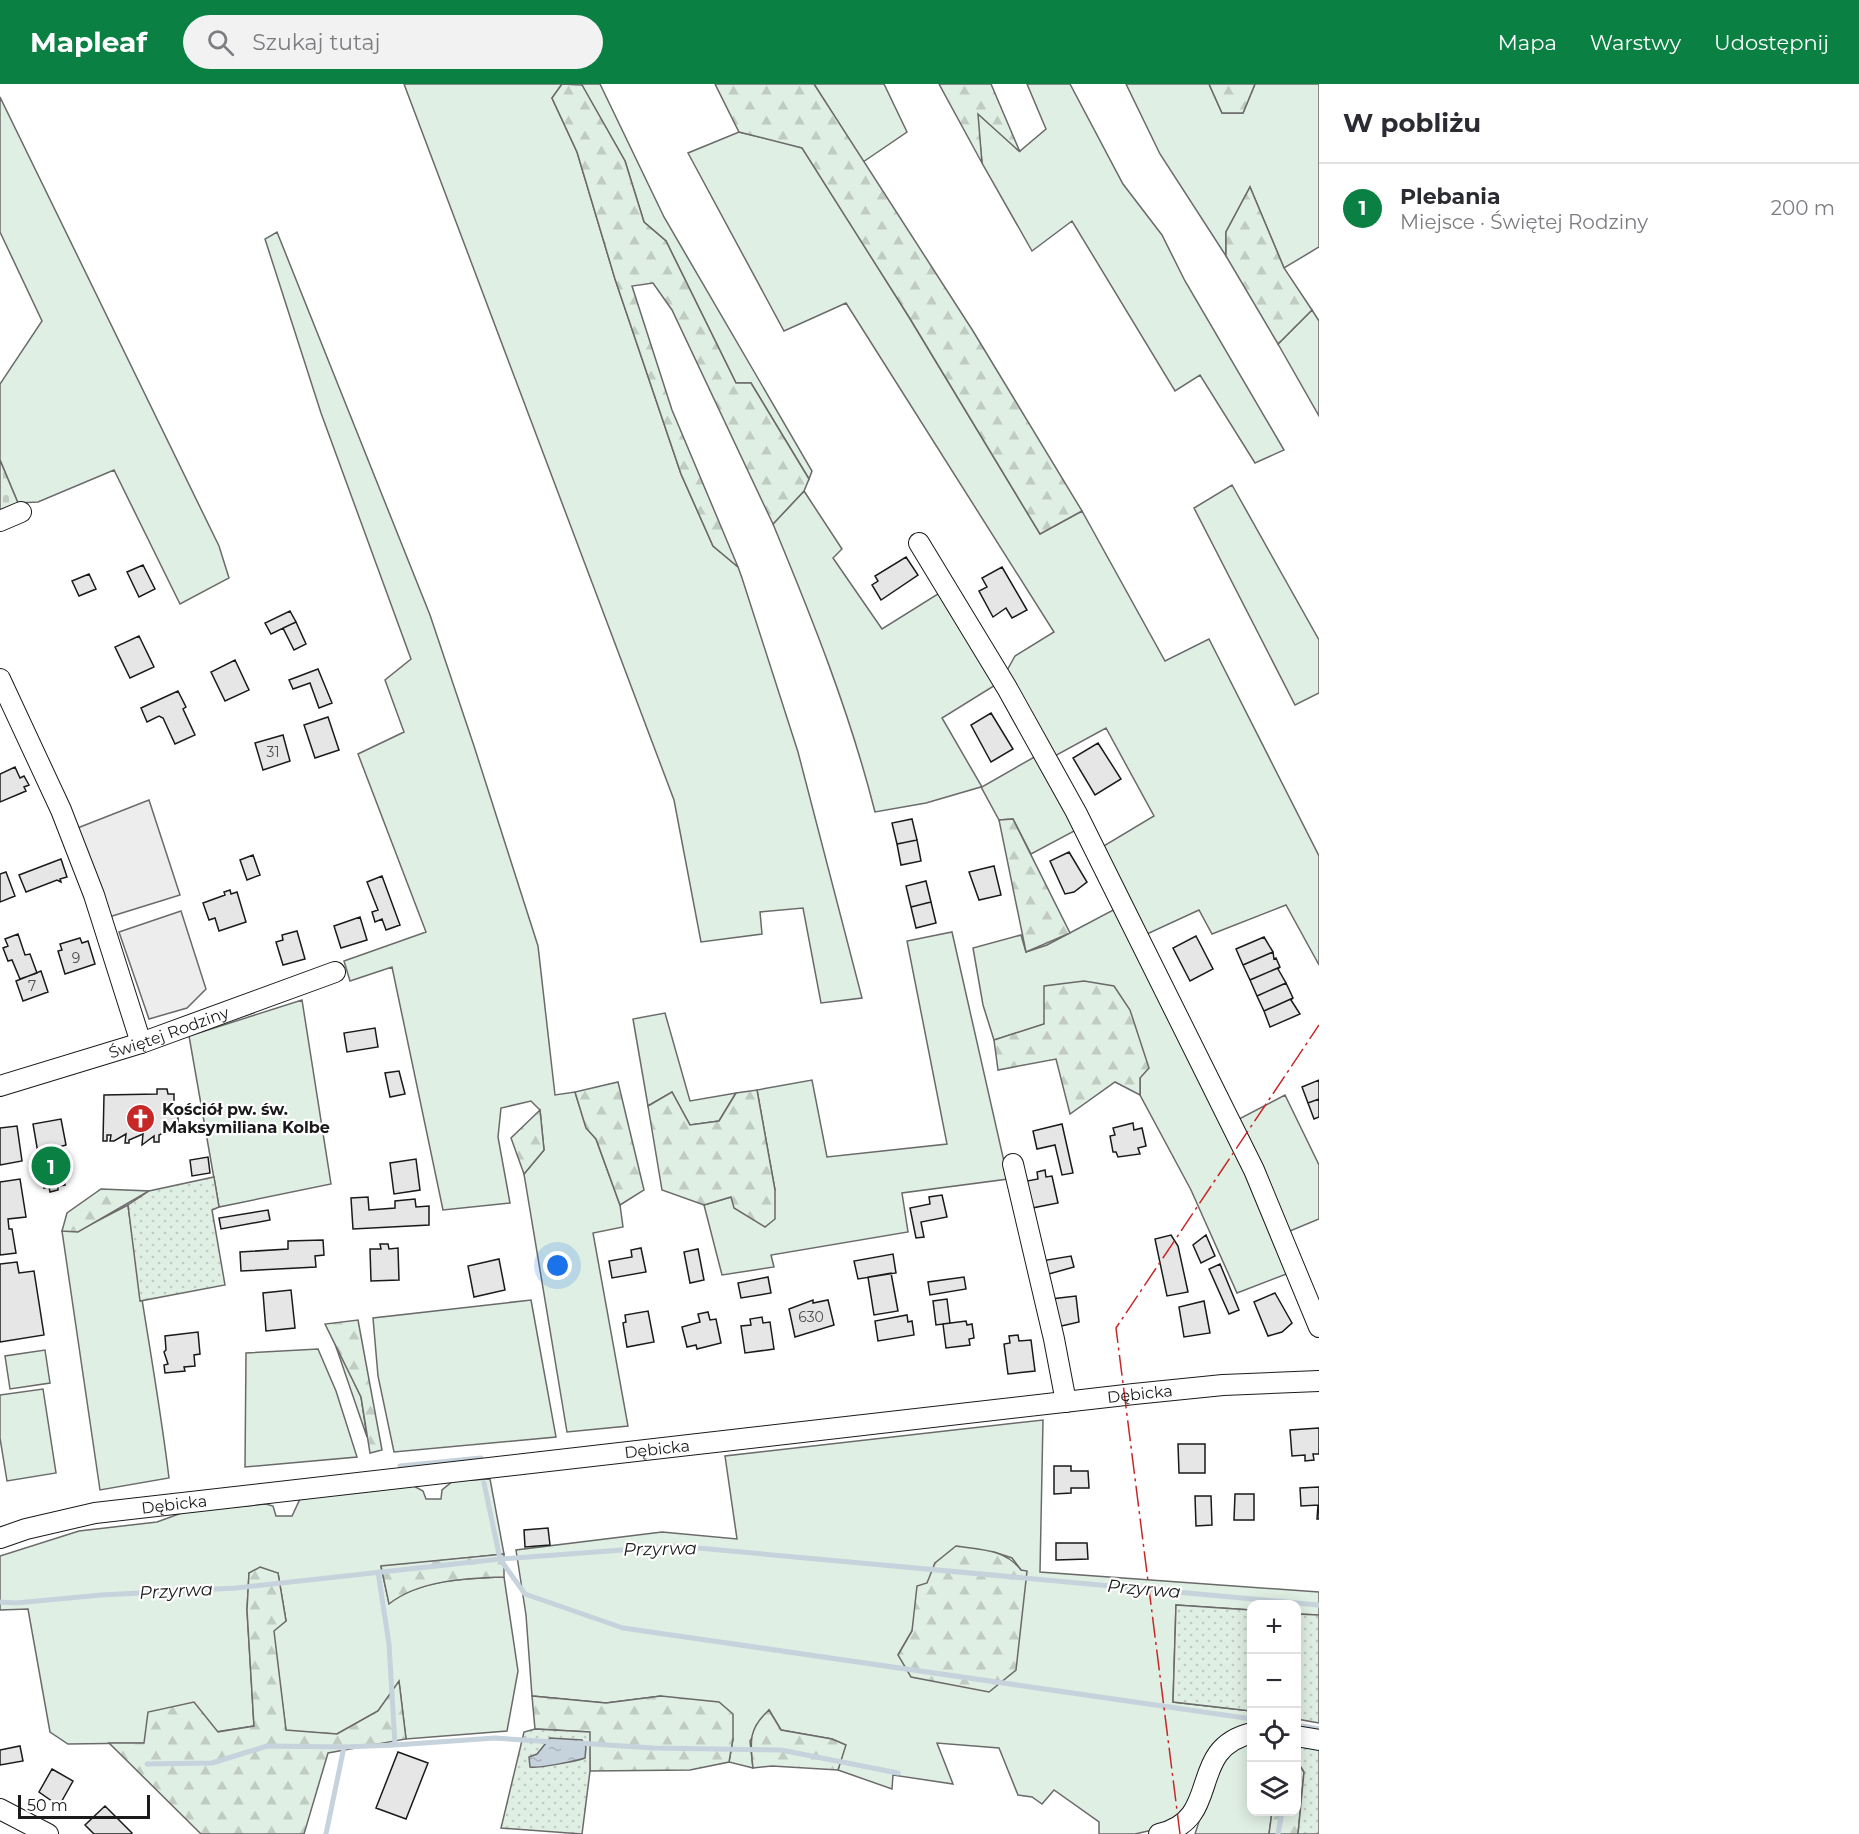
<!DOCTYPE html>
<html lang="pl">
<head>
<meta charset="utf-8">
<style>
	body { margin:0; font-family:Montserrat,sans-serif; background:#f2f2f3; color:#2b2b33 }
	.controls { position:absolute; right:18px; bottom:18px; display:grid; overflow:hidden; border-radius:12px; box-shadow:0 3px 15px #0003 }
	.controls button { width:54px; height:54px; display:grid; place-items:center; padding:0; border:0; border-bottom:2px solid #e1e1e2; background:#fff; color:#2b2b33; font:30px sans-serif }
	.scale { position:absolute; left:18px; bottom:15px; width:132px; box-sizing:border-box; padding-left:6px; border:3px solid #1a1a1a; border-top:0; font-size:16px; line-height:21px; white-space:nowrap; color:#1a1a1a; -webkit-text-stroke:4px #fff; paint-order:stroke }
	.you { position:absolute; left:558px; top:1182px; width:21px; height:21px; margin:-15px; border:4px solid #fff; border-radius:50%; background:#1a73e8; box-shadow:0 0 0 9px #1a73e833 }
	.badge { display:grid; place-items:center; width:39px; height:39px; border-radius:50%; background:#0b8043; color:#fff; font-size:20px; font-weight:700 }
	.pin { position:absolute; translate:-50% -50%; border:3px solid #fff; box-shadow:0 2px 6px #0006 }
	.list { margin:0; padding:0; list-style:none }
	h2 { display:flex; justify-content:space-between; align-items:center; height:78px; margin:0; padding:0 24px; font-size:26px }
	h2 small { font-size:20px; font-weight:400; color:#7c7c81 }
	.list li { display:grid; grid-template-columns:39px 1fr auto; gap:18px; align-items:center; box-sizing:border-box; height:90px; padding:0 24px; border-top:2px solid #e1e1e2 }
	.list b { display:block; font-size:22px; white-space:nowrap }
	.list p { margin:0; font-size:20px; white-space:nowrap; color:#7c7c81 }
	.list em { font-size:20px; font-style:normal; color:#7c7c81 }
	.icon { flex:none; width:33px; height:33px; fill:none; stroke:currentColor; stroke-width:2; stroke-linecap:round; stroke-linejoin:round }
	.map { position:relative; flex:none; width:1319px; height:1750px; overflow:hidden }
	header { display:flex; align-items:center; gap:36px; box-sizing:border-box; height:84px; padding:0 30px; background:#0b8043; color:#fff }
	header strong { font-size:28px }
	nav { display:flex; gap:33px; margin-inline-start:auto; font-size:21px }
	.search { width:420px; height:54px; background:#f2f2f3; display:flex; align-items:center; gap:15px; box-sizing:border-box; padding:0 21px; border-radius:33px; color:#7c7c81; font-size:22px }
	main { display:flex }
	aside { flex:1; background:#fff }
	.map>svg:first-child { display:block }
	.green { fill:#e0efe3; stroke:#6a6a6a; stroke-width:1.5; fill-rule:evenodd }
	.forest { fill:url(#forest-firs); stroke:#6a6a6a; stroke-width:1.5 }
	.cemetery { fill:url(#cemetery-stones); stroke:#6a6a6a; stroke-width:1.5 }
	.garden { fill:url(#garden-dots); stroke:#6a6a6a; stroke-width:1.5 }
	.parking { fill:#ededed; stroke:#6a6a6a; stroke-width:1.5 }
	.water { fill:url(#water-ripples); stroke:#6a6a6a; stroke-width:1.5 }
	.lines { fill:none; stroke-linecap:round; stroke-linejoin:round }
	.stream { stroke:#c6d2dc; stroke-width:5 }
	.building { fill:#e6e6e6; stroke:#1a1a1a; stroke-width:1.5 }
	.minor-casing { stroke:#1a1a1a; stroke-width:22 }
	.minor { stroke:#fff; stroke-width:20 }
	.power { stroke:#c62828; stroke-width:1.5; stroke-dasharray:21 4.5 3 4.5; stroke-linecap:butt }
	.labels { text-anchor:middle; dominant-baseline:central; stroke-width:4.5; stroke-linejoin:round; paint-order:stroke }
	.number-label { font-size:14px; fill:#4d4d4d }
	.street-label { font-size:16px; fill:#1a1a1a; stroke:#fff }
	.poi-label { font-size:16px; font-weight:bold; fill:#1a1a1a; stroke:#fff; text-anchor:start }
	.water-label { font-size:18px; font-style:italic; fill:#1a1a1a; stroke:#fff }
</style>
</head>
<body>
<header>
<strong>Mapleaf</strong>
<div class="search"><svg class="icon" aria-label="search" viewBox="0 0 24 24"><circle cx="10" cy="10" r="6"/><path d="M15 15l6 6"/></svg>Szukaj tutaj</div>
<nav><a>Mapa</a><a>Warstwy</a><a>Udostępnij</a></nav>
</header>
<main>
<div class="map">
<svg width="1319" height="1750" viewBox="0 0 1319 1750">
	<defs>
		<pattern id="forest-firs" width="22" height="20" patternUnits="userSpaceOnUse" patternTransform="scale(1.5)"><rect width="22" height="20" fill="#e0efe3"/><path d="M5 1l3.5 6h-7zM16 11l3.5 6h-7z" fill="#c0ccc2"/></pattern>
		<pattern id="cemetery-stones" width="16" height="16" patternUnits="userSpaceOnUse" patternTransform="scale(1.5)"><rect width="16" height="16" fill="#e0efe3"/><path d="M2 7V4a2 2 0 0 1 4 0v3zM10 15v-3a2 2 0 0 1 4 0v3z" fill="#c0ccc2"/></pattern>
		<pattern id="garden-dots" width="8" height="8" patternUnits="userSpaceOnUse" patternTransform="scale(1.5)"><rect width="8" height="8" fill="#e0efe3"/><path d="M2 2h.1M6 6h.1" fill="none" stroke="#c0ccc2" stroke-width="1.8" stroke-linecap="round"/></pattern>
		<pattern id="water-ripples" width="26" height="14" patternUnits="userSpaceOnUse" patternTransform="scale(1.5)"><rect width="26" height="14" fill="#c6d2dc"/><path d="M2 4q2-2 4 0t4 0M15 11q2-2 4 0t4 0" fill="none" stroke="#aab4bc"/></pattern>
	</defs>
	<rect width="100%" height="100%" fill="#fff"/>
	<path class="green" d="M404 0H562L552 14 577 68 615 195 681 390 713 462 738 483 742 494 798 668 862 914 821 919 803 824 760 828 762 850 701 858 674 716Z
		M581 0H600L664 133 812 387 809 395 751 299H736L666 157 644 138 625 77Z
		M814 0H884L907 48 863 78Z
		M1027 0H1070L1123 100 1162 151 1185 197 1284 366 1255 379 1200 291 1175 307 1072 137 1032 167 982 79 977 29 1020 67 1046 45Z
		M1126 0H1209L1222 29H1243L1255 0H1319V163L1284 184 1250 103 1226 148V172L1160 70Z
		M0 13 219 462 229 494 180 520 114 386 38 418 18 419 0 376V300L42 237 0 148Z
		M739 48 802 63 909 233 1040 450 1082 427 1165 577 1209 555 1319 772V881L1286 821 1212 850 1199 826 1147 850 1102 763 1154 732 1106 644 1053 673 1005 590 1015 572 1054 548 846 219 784 247 688 69Z
		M277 148 430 531 474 662 538 862 555 1011 575 1008 586 1043 596 1055 620 1121 623 1143 593 1149 628 1342 567 1348 524 1090 544 1066 540 1026 531 1017 501 1024 498 1053 510 1119 443 1126 392 883 350 897 344 877 426 848 358 670 404 648 385 596 411 575 321 329 265 155Z
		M1312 226 1319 237V332L1278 260Z
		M1232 401 1319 556V609L1295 621 1194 424Z
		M804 407 842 465 833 474 882 545 941 508 997 600 942 634 982 703 1036 672 1078 745 1031 770 1013 735 999 736 981 703 926 719 875 728C850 629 812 534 773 440Z
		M1117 824 1243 1077 1289 1189 1237 1209 1191 1106 1140 1011V994L1044 940 994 956 983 921 973 864 1021 851 1026 868 1047 861Z
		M952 848 1008 1095 902 1109 908 1148 771 1171 774 1183 722 1191 704 1121 731 1113 775 1106 757 1006 812 996 827 1073 947 1060 907 857Z
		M302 916 331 1100 219 1123 189 952Z
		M665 929 690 1017 736 1009 719 1037 690 1041 672 1008 648 1022 633 935Z
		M1285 1011 1319 1081V1135L1290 1147 1239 1035Z
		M128 1121C140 1213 158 1303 169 1394L100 1406 62 1147H78Z
		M531 1216 556 1353 394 1368 378 1292 373 1234Z
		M333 1254 361 1313 367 1353Z
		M318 1265 336 1307 357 1373 245 1383 246 1269Z
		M45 1266 50 1299 10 1305 5 1272Z
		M43 1305 56 1389 7 1397 0 1354V1311Z
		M1043 1336 1040 1488 1319 1508V1531L1297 1530 1296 1520H1252L1251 1526 1176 1521 1173 1618 1251 1627V1643L1197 1709 1174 1741 1135 1750H1099V1738L1054 1706 1042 1720 1032 1713 1018 1711 999 1664 937 1659 953 1700 893 1691 892 1705 838 1686 845 1661 832 1655 781 1646 769 1626 750 1657 753 1684 729 1678 733 1655 661 1612 606 1619 532 1612 526 1531 516 1466 662 1448 737 1455 725 1372ZM994 1468 1012 1474 1021 1486 898 1571 912 1547 935 1479Z
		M490 1395 504 1470 381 1483 389 1519C419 1496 467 1494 504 1493L518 1587 507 1647 406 1655 399 1598 378 1627 337 1650 286 1647 273 1547 286 1537 278 1489H249L247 1526 254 1642 144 1659 68 1660 50 1648 28 1525 0 1526V1472L79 1447 157 1438 187 1427 266 1420 273 1422 276 1432H292L300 1415 412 1401 423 1407 426 1415H441L442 1406 453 1397Z
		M1251 1657 1252 1728H1272L1269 1750H1195C1204 1724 1219 1659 1251 1657Z"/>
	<path class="forest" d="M562 0 582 1 625 77 644 138 666 157 736 299H751L809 395 804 407 773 440 672 226 653 199 632 202 672 326 738 483 713 462 681 390 615 195 577 68 552 14Z
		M715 0H814L973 247 1082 427 1040 450 909 233 802 64 739 48Z
		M939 0H991L1020 68 978 30 982 79Z
		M1209 0H1255L1243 29H1222Z
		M1250 103 1284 184 1312 226 1278 260 1226 172V148Z
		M1013 735 1070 849 1026 868 999 736Z
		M1084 897 1114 902 1130 926 1149 984 1140 994V1011L1115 998 1070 1030 1056 975 998 986 994 956 1044 940V902Z
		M618 998 644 1106 620 1121 596 1055 586 1044 575 1008Z
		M757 1006 775 1106V1135L765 1143 734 1124 731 1113 704 1121 662 1106 648 1022 672 1008 690 1041 719 1037 736 1009Z
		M540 1026 544 1066 524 1090 511 1054Z
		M101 1105 149 1107 78 1148 62 1147 67 1129Z
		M358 1236 382 1366 370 1369 361 1313 325 1240Z
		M956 1462C981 1466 1005 1465 1021 1486L1027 1487 1016 1586 989 1608 911 1593 898 1571 912 1547 917 1502 927 1499 935 1479Z
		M504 1470V1493C467 1494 419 1496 389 1520L381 1482Z
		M260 1483 278 1489 286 1537 274 1547 286 1646 337 1650 378 1627 399 1597 406 1655 328 1669 304 1750H201L109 1659H144L148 1628 194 1618 218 1648 254 1642 247 1526 249 1489Z
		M532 1612 606 1619 661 1612 719 1618 733 1630V1655L729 1678 690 1686 590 1687 589 1648 535 1645Z
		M769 1626 781 1646 832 1655 846 1661 838 1686 772 1682 753 1684C750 1658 748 1645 769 1626Z
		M1297 1677 1304 1688 1298 1750H1269L1272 1728H1296Z"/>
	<path class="cemetery" d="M0 376 18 419 0 427Z"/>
	<path class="garden" d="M214 1093 219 1123 212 1126 225 1201 140 1217 128 1121 149 1107Z
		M1176 1521 1251 1526V1627L1173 1618Z
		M1296 1530 1319 1531V1639L1297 1635Z
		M535 1645 590 1648V1687L582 1750 501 1744 524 1648Z
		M1296 1656 1319 1661V1750H1298L1304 1688 1297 1677Z"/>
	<path class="parking" d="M149 716 180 811 109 833 75 745Z
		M181 827 206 905 187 924 149 935 119 848Z"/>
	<path class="water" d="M550 1654 582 1656 586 1663 585 1674C577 1677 536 1685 530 1683L529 1673 537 1670Z"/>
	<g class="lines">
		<path class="stream" d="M400 1382 481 1374
			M484 1399 500 1475 525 1510 623 1544 1252 1635
			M0 1518 16 1519 101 1511 236 1504 500 1475 676 1462 1319 1521
			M1296 1641 1319 1645
			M578 1659 653 1664 781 1666 898 1689
			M395 1661 495 1654 554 1658
			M147 1680 212 1679 267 1662 344 1663
			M326 1750 344 1663 395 1661 389 1560 378 1488
			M1278 1750 1282 1728"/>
	</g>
	<path class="building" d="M906 473 918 491 881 516 872 501 878 497 875 492Z
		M143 481 155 505 139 513 127 488Z
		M1002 483 1027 526 1012 534 1006 524 993 533 979 507 987 503 982 494Z
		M89 490 96 505 79 512 72 497Z
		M290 527 296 538 271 550 265 539Z
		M296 538 306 560 294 566 283 544Z
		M139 552 154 583 130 594 115 563Z
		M235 576 249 606 225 617 211 588Z
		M318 585 332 619 319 624 310 599 293 605 289 596Z
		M178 607 186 623 183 625 195 651 175 660 163 634 159 632 147 638 141 624Z
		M991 629 1013 665 991 678 971 641Z
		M328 633 339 666 315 674 304 641Z
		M283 651 290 677 263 686 255 659Z
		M1098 659 1121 695 1095 711 1073 674Z
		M15 683 20 694 24 692 29 701 24 703 26 707 0 718V690Z
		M912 735 917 756 897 760 892 739Z
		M917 756 921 777 901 781 897 760Z
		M1069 768 1087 798 1074 808 1065 810 1050 777Z
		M253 771 260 791 247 796 240 776Z
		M61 775 67 793 60 795 61 798 57 796 26 808 19 791Z
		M994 782 1001 811 979 816 969 788Z
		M6 788 15 812 0 818V790Z
		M382 792 400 841 386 846 382 835 375 838 372 828 378 826 367 798Z
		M926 797 931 818 911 823 906 802Z
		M230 806 231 810 237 808 246 838 219 847 215 834 209 836 203 819 225 811 224 808Z
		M931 818 936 839 916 844 911 823Z
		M360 833 367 856 341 864 334 842Z
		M297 847 305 875 283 881 276 858 283 856 282 851Z
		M18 850 25 871 30 870 37 889 20 895 12 876 8 877 3 864 8 862 5 855Z
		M1196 852 1213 885 1190 897 1173 864Z
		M1264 853 1273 868 1243 881 1236 865Z
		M80 854 82 859 88 857 95 880 65 890 58 867 62 866 60 860Z
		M1273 868 1274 875 1276 874 1280 883 1250 896 1243 881Z
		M1280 883 1278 885 1286 899 1257 912 1250 896Z
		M41 887 48 908 23 917 16 897Z
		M1286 899 1293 914 1264 927 1257 912Z
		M1293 914 1291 916 1300 930 1270 943 1264 927Z
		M375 944 378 963 347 968 344 949Z
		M399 987 405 1010 390 1013 385 989Z
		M1319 996V1015L1308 1019 1302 1003Z
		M157 1005H167L168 1010H174V1027H178V1042L159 1051V1058H154V1052L142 1061 143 1050 129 1056V1059H125L126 1050 114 1057H110L111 1051H107V1057H103L104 1011 157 1010Z
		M1319 1015V1033L1314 1035 1308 1019Z
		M61 1035 66 1061 59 1063 65 1101 58 1102V1106L50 1108 49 1103 44 1104 33 1040Z
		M1133 1039 1134 1046 1142 1044 1146 1062 1138 1064 1140 1070 1118 1073 1116 1068H1113L1110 1052 1115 1051 1113 1044Z
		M1062 1040 1073 1089 1062 1091 1055 1061 1037 1065 1033 1047Z
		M17 1042 22 1077 0 1081V1044Z
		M208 1073 210 1089 192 1092 190 1076Z
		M416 1075 420 1106 394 1110 390 1079Z
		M1045 1086 1046 1093 1052 1092 1058 1119 1032 1124 1027 1097 1038 1095 1037 1088Z
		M20 1095 26 1133 8 1135 9 1145H12L16 1169 0 1171V1098Z
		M942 1111 947 1133 921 1138 924 1153 916 1154 910 1124 930 1120 929 1113Z
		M368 1113 369 1126 395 1124V1117L415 1115 416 1123 429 1122V1141L353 1145 351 1114Z
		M268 1126 270 1136 221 1145 219 1134Z
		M1171 1151 1178 1162 1188 1208 1167 1212 1155 1155Z
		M1206 1151 1215 1172 1201 1179 1193 1161Z
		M323 1156 324 1171 315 1172 316 1183 241 1187 240 1168 288 1165V1157Z
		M380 1160H388L389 1165 398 1164 399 1196 371 1197 370 1165H381Z
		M641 1164 646 1188 612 1194 609 1177 632 1173 631 1166Z
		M698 1165 704 1196 690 1199 684 1168Z
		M893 1170 896 1189 858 1195 854 1177Z
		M1071 1172 1074 1183 1045 1191 1041 1177Z
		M499 1175 505 1206 474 1213 468 1182Z
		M17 1178 19 1189 34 1187 44 1251 0 1258V1180Z
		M1220 1180 1239 1226 1229 1230 1209 1185Z
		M891 1189 898 1227 874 1231 868 1193Z
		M768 1193 771 1209 741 1214 738 1199Z
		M964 1193 966 1205 930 1211 928 1198Z
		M291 1206 295 1244 266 1247 263 1209Z
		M1275 1209 1292 1239 1282 1248 1268 1252 1254 1218Z
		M1076 1212 1079 1238 1057 1243 1051 1215Z
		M947 1215 950 1239 936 1241 933 1217Z
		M813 1216V1219L828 1216 834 1241 795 1253 789 1225Z
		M1204 1217 1210 1249 1184 1253 1179 1223Z
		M648 1227 654 1258 627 1263 623 1239 626 1238 625 1231Z
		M708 1228 710 1236 716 1235 721 1259 697 1265 696 1261 687 1263 682 1243 700 1238 698 1230Z
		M907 1231 908 1238 912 1237 914 1251 878 1257 875 1237Z
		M762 1233 763 1239 770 1238 774 1265 745 1269 741 1242 751 1241 750 1235Z
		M966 1237 967 1241 972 1240 974 1254 969 1255 970 1261 946 1264 943 1240Z
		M198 1248 200 1270 194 1271 195 1282 184 1283 185 1287 165 1289 164 1281 168 1280 164 1268 166 1266 165 1252Z
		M1018 1251 1019 1257 1031 1256 1035 1287 1008 1290 1004 1260 1010 1259 1009 1252Z
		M1319 1344V1370H1313L1314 1376 1305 1377V1371L1292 1372 1290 1346Z
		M1178 1360H1205V1389H1179Z
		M1054 1382H1071V1387H1088L1089 1404H1071V1409L1054 1410Z
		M1319 1403V1435H1317L1318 1421 1301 1422 1300 1404Z
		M1235 1410H1254V1436H1234Z
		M1195 1412H1211L1212 1441 1196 1442Z
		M548 1444 550 1461 525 1463 524 1446Z
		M1056 1459H1087L1088 1475 1056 1476Z
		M20 1662 23 1677 0 1681V1666Z
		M398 1668 428 1679 406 1735 376 1724Z
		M52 1685 73 1697 59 1722 39 1708Z
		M105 1722 132 1749 131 1750H94L85 1741Z"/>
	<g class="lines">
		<defs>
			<g id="minor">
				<path d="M0 437 21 428"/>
				<path d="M919 459 1007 604 1076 728 1254 1086 1319 1243"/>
				<path d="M0 595 61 726 94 811 141 959"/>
				<path id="s1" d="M0 1002 141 959 335 888"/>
				<path d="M1013 1080 1054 1255 1066 1318"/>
				<path id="s2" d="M0 1454 26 1445 95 1429 1134 1310 1223 1301 1319 1297"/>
				<path d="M1296 1652 1319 1656"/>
				<path d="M0 1725 48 1750"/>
				<path d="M1159 1750C1224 1735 1185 1665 1252 1649"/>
			</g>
		</defs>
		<use href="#minor" class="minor-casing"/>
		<use href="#minor" class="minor"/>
		<path class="power" d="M1180 1750 1116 1244 1319 941"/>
	</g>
	<defs>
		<symbol id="church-disc" viewBox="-11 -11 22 22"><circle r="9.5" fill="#c62828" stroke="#fff"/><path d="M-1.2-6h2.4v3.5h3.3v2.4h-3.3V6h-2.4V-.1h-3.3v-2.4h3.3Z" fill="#fff"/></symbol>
	</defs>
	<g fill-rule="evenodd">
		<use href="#church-disc" x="124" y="1018" width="33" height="33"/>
	</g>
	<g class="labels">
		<g class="number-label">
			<text x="273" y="668">31</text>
			<text x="76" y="874">9</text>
			<text x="32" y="902">7</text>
			<text x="811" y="1233">630</text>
		</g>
		<g class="street-label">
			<text stroke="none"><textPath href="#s1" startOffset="177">Świętej Rodziny</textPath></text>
			<text stroke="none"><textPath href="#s2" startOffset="1150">Dębicka</textPath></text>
			<text stroke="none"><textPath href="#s2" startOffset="664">Dębicka</textPath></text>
			<text stroke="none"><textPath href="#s2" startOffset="178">Dębicka</textPath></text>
		</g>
		<g class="poi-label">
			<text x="162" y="1025">Kościół pw. św.<tspan x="162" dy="18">Maksymiliana Kolbe</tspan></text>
		</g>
		<g class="water-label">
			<text transform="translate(660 1465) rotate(-1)">Przyrwa</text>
			<text transform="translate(1144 1505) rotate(5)">Przyrwa</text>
			<text transform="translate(176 1507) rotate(-3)">Przyrwa</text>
		</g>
	</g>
</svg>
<div class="controls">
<button>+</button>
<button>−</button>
<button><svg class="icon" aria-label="locate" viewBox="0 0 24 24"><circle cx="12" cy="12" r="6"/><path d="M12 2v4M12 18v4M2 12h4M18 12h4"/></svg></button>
<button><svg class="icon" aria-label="layers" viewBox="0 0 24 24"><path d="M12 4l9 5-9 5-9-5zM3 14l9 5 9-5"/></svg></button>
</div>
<div class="scale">50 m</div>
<div class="you"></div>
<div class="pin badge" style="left:51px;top:1082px">1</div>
</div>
<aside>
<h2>W pobliżu<small></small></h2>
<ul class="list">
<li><span class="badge">1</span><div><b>Plebania</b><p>Miejsce · Świętej Rodziny</p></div><em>200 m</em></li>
</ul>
</aside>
</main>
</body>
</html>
